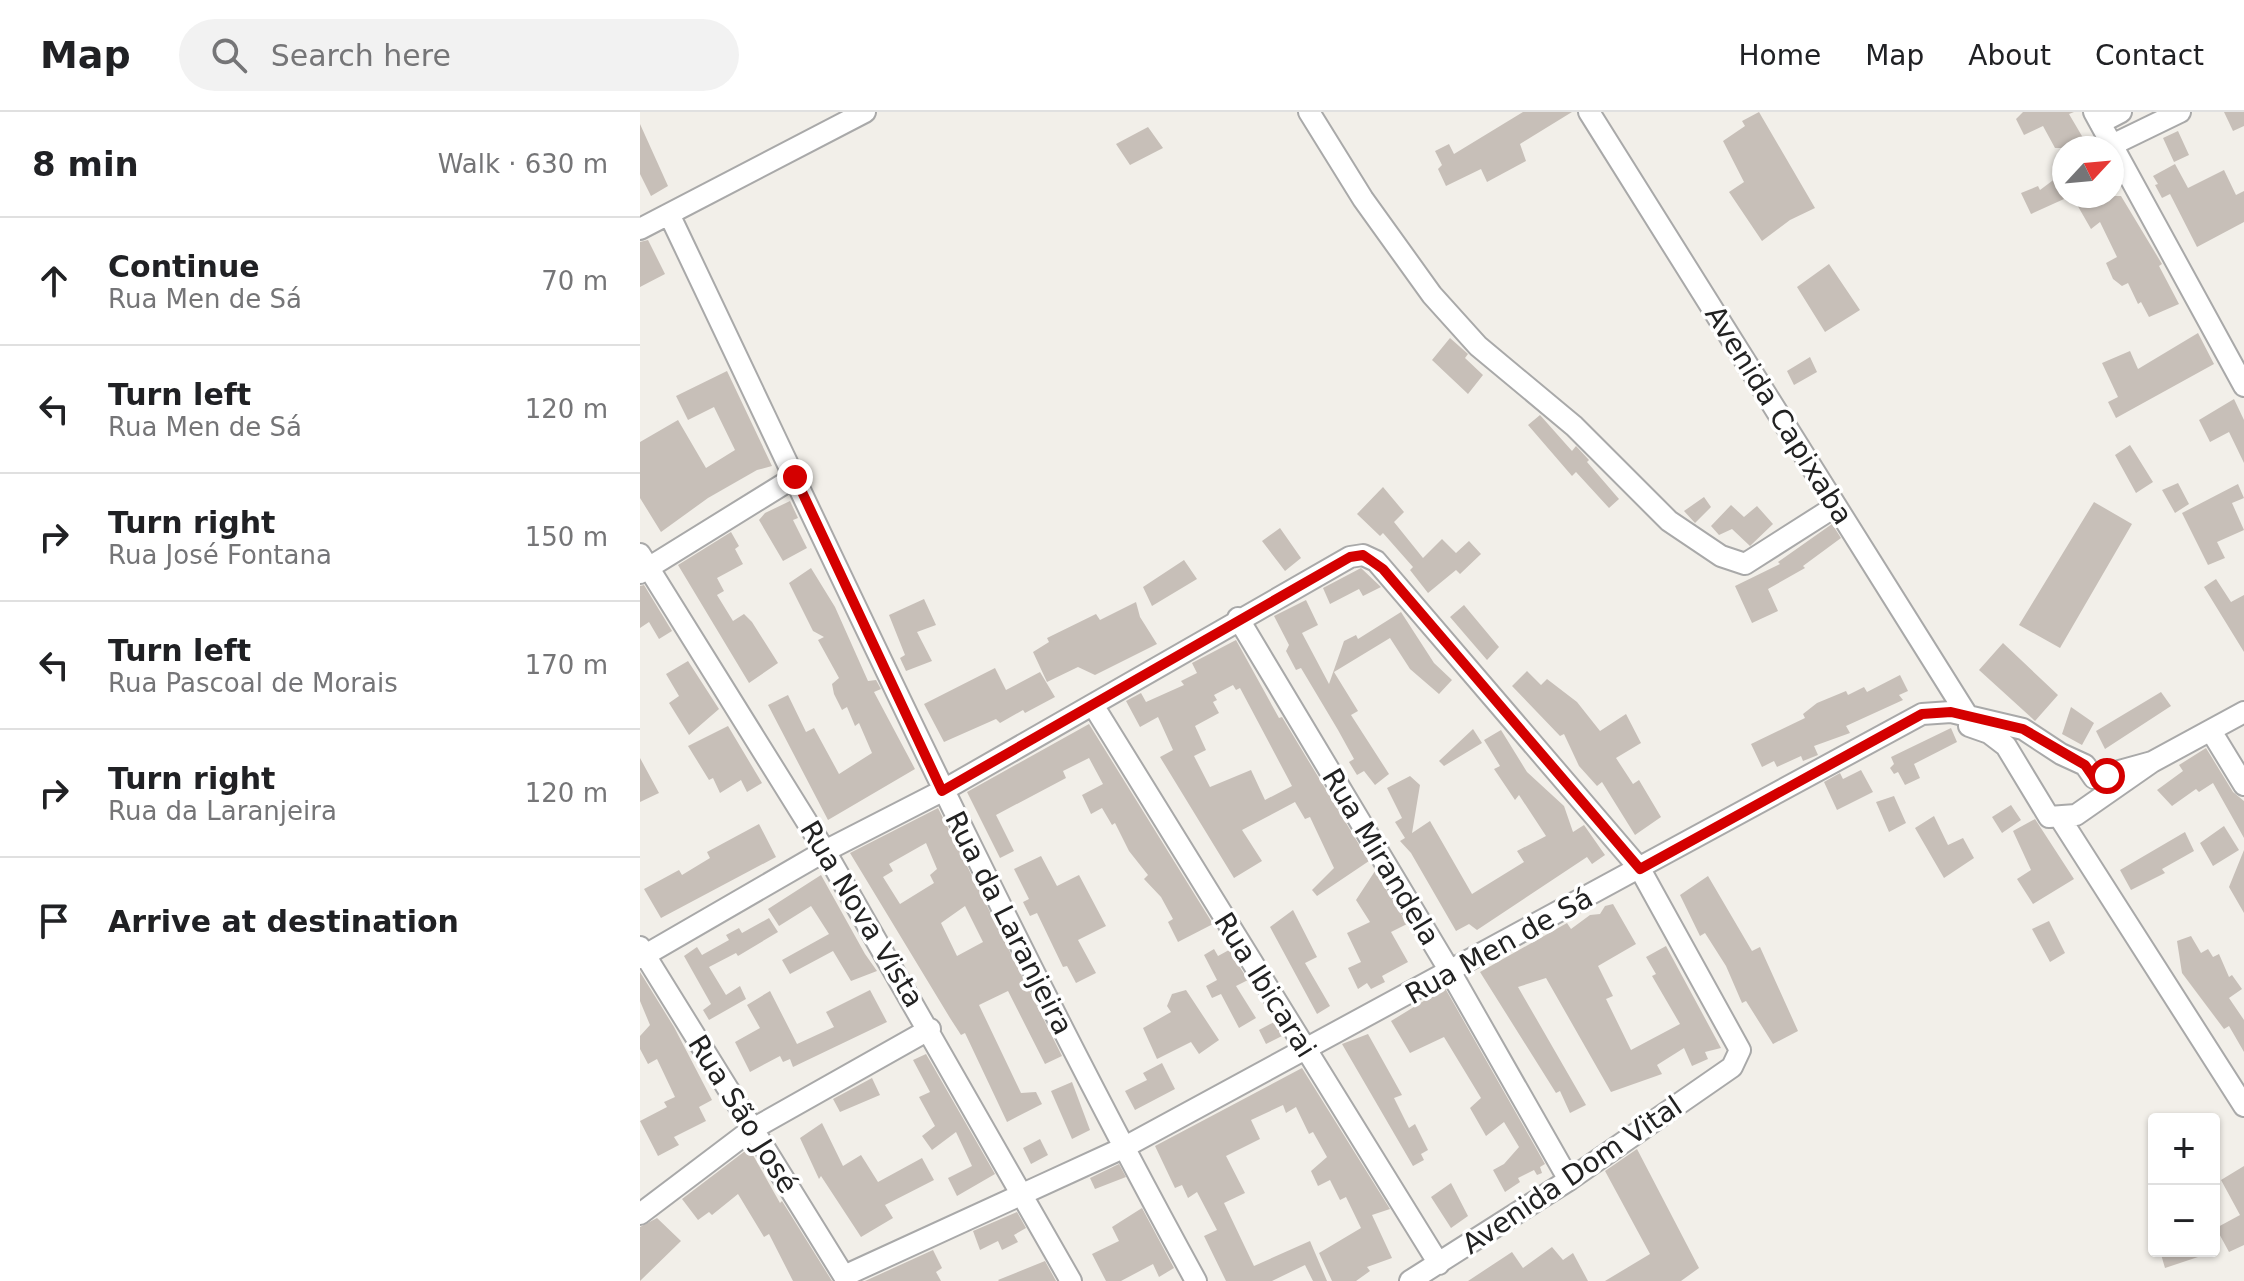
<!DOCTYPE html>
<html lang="en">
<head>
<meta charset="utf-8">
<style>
	body { margin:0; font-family:"DejaVu Sans",sans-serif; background:#f2f2f2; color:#202124 }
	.controls { position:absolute; right:24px; bottom:24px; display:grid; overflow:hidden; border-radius:8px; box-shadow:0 2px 6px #0004 }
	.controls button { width:72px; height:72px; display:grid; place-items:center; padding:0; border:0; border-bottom:2px solid #e0e0e0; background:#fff; color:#202124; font:40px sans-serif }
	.compass { position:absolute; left:1412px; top:24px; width:72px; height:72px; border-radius:50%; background:#fff; box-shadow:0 2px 6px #0004; rotate:64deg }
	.stop { position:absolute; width:24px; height:24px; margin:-18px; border:6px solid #d40000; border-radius:50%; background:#fff }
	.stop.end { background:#d40000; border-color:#fff; box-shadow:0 2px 8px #0008 }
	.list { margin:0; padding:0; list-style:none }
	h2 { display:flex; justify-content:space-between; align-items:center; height:104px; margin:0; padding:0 32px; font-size:34px }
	h2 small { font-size:26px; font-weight:400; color:#757577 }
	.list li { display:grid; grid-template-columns:52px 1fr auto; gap:24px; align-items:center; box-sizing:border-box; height:128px; padding:0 32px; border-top:2px solid #e0e0e0 }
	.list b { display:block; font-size:30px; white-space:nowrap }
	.list p { margin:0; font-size:26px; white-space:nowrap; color:#757577 }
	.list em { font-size:26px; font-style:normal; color:#757577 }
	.icon { flex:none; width:44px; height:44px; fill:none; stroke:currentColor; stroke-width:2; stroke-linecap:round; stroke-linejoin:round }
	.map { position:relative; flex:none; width:1604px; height:1169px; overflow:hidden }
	header { display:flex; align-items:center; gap:48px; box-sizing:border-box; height:112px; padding:0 40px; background:#fff; border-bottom:2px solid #e0e0e0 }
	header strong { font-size:38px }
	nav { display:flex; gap:44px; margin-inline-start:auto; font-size:28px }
	.search { width:560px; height:72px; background:#f2f2f2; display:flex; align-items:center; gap:20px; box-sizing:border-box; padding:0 28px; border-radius:44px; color:#757577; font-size:30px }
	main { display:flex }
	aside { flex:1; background:#fff }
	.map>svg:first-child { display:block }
	.building { fill:#c7bfb8; fill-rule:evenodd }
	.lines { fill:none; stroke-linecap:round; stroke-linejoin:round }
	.minor-casing { stroke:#a9a9a9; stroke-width:24 }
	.minor { stroke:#fff; stroke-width:20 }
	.route { stroke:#d40000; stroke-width:10 }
	.labels { text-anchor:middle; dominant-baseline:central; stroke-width:7; stroke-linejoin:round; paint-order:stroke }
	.street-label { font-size:28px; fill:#222; stroke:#fff }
</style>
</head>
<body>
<header>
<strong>Map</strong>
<div class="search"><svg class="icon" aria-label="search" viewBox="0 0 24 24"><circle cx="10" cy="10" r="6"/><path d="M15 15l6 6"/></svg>Search here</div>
<nav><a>Home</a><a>Map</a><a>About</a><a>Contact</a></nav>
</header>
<main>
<aside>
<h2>8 min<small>Walk · 630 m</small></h2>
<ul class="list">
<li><svg class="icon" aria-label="ahead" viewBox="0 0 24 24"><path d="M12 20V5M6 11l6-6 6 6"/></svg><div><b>Continue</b><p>Rua Men de Sá</p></div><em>70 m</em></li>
<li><svg class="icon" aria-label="left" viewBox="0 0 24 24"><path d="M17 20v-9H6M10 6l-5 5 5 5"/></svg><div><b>Turn left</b><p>Rua Men de Sá</p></div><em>120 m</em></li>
<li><svg class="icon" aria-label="right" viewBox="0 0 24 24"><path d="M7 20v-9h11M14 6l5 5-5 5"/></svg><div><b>Turn right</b><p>Rua José Fontana</p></div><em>150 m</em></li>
<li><svg class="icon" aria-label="left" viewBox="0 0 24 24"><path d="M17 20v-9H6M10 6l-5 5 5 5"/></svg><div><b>Turn left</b><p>Rua Pascoal de Morais</p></div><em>170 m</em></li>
<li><svg class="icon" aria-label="right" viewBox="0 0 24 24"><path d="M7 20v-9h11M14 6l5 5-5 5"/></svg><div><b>Turn right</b><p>Rua da Laranjeira</p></div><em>120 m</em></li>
<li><svg class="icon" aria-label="arrive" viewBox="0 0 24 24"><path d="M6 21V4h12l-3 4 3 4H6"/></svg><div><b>Arrive at destination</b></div></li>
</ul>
</aside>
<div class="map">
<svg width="1604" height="1169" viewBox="0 0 1604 1169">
	<rect width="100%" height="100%" fill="#f2efe9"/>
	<path class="building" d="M883 0H932L880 32 886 49 847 70 841 57 806 74 798 57 802 53 795 39 809 32 814 42Z
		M1119 0 1175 96 1150 108 1122 129 1089 80 1104 70 1083 29 1105 14 1102 9Z
		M1383 0H1434L1429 2 1449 36H1415L1403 14 1384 23 1376 7Z
		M1584 0H1604V14L1593 19Z
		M0 12 28 74 11 84 0 62Z
		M508 15 523 36 490 53 476 32Z
		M1538 19 1549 43 1534 50 1523 26Z
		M1535 52 1548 76 1584 58 1596 83 1604 79V110L1557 135 1530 82 1522 86 1515 73 1518 72 1513 64Z
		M1424 60V87L1391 102 1381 81 1398 74 1400 78Z
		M1432 84H1481L1522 152 1519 154 1539 192 1509 205 1501 190 1498 192 1488 171 1482 174 1473 167 1466 151 1477 145 1460 110 1451 117Z
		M8 128 25 162 0 175V130Z
		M1189 152 1220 198 1185 220 1157 175Z
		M1558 221 1574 252 1476 306 1468 290 1478 285 1462 251 1490 239 1498 257Z
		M810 226 828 242 825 246 843 263 828 282 792 248Z
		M1170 245 1177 260 1154 273 1147 259Z
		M87 259 132 354 117 358 68 386 21 420 0 386V330L38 308 66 356 95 338 74 295 48 308 36 284Z
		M1594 287 1604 308V351L1589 320 1570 330 1559 308Z
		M900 303 932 339 936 334 949 348 947 350 979 387 969 396 936 360 932 364 888 313Z
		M1490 333 1513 370 1496 381 1475 343Z
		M1538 371 1549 392 1535 401 1522 378Z
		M1598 372 1604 386 1592 391 1604 418 1577 430 1585 446 1568 453 1542 401Z
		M743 375 764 400 754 410 783 446 802 427 816 441 829 429 841 442 820 462 816 458 788 481 770 458 773 455 743 421 740 424 717 402Z
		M1064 385 1071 395 1055 411 1044 399Z
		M150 389 158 406 153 408 167 436 143 449 119 408 125 401Z
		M1454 390 1492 412 1420 536 1379 513Z
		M1091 393 1104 405 1117 394 1133 412 1110 434 1092 417 1079 423 1071 414Z
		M1192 412 1201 426 1163 454 1165 456 1128 477 1138 499 1112 511 1095 474 1140 452 1138 450Z
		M640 416 661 446 645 459 622 429Z
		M91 420 99 434 95 437 103 452 77 466 84 479 77 483 93 509 104 502 112 510 138 551 109 571 38 453Z
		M544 448 557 467 512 494 503 475Z
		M171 456 195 495 228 569 236 568 241 577 234 580 275 657 188 708 128 593 148 583 166 620 174 616 199 662 232 641 219 611 215 614 207 595 202 598 194 582 192 572 199 566 178 528 184 525 173 519 149 471Z
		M721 456 741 475 723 484 719 477 690 492 683 476Z
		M1576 467 1591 490 1604 483V540L1564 475Z
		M4 473 32 519 19 527 9 510 0 516V474Z
		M284 487 296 513 277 520 292 549 266 559 260 546 265 543 249 503Z
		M666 488 678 513 662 521 689 572 704 529 716 523 718 527 761 500 794 551 812 568 799 582 770 557 750 526 694 560 718 599 711 603 749 662 735 673 724 659 717 663 709 650 714 647 698 618 661 556 656 558 646 539 649 533 634 504Z
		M496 490 500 505 517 532 455 563 438 555 407 570 393 540 409 530 407 526 456 502 460 508Z
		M824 493 859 535 847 548 810 505Z
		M596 528 639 606 642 605 729 749 677 784 672 778 694 756 670 705 665 707 655 690 602 718 622 749 594 766 520 645 533 638 518 605 500 615 486 589 501 581 506 590 544 573 541 569 557 561 552 551ZM593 573 596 578 600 576 652 674 625 688 611 658 570 675 554 644 566 638 555 614 579 601 573 590 577 588 574 583Z
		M1363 531 1418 583 1395 609 1339 558Z
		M48 549 79 597 49 623 29 591 39 584 26 562Z
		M355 556 366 578 400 560 415 585 385 601 383 598 360 611 356 607 304 630 284 592Z
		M887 559 901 573 907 567 937 590 960 619 986 602 1001 631 976 646 993 672 999 668 1021 705 995 723 962 670 957 674 939 654 924 622 920 624 872 574Z
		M1260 563 1268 579 1259 583 1263 588 1206 614 1210 621 1174 634 1178 643 1163 649 1161 644 1137 655 1134 649 1122 655 1111 632 1165 606 1163 602 1177 591 1206 579 1208 583 1224 575 1227 580Z
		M1521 580 1531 594 1465 637 1456 619Z
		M1431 595 1454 611 1442 633 1422 622Z
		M449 612 573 812 538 830 528 810 533 807 521 785 504 767 508 763 489 739 475 711 472 713 462 696 451 702 442 683 463 672 449 646 423 659 426 666 356 703 374 739 360 746 327 680Z
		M88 614 122 671 107 680 101 668 80 681 73 666 69 668 48 634Z
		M1311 616 1317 630 1274 652 1280 666 1265 673 1258 660 1254 662 1250 656 1254 652 1251 645Z
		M833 617 842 631 804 654 799 649Z
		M861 618 887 660 924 694 933 720 944 713 965 743 952 752 947 745 837 818 829 812 816 819 771 741 760 729 765 726 755 710 762 706 747 676 770 664 780 673 772 721 790 709 832 782 884 750 877 739 906 724 879 683 875 688 854 657 860 654 844 628Z
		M1566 636 1593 680 1604 689V726L1573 671 1559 680 1556 677 1532 694 1517 678 1543 659 1539 653Z
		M0 646 19 681 0 690Z
		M1221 658 1233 680 1197 698 1184 670 1200 661 1203 667Z
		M1254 684 1266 711 1249 720 1236 690Z
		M1371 693 1381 708 1362 721 1352 705Z
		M298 696 422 944 405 952 368 879 339 893 381 981 396 980 402 992 367 1010 325 921 321 923 310 906 210 741ZM286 731 297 757 290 763 294 771 260 792 243 765 253 759 249 752ZM325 794 343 830 317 844 301 811Z
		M1294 704 1308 733 1323 726 1334 746 1304 766 1275 716Z
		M1395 707 1434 767 1393 792 1377 767 1391 758 1373 719Z
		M119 712 136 745 21 806 4 777 39 758 42 763 70 746 67 740Z
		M1584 714 1599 738 1573 754 1560 731Z
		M1545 720 1554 739 1522 757 1525 761 1491 778 1480 758Z
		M1604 738V801L1589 775Z
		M401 744 417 774 439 763 466 814 438 828 456 861 436 871 427 854 423 855 397 801 390 804 383 790 389 787 374 757Z
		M735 759 767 812 751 820 768 850 742 864 745 870 731 877 727 871 718 877 708 856 721 850 707 821 730 810 716 788Z
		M181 763 225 842 237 859 211 869 193 839 150 862 142 848 189 822 171 794 139 814 128 797Z
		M1068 764 1112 839 1120 835 1158 919 1133 932 1106 889 1102 891 1086 854 1065 821 1060 824 1040 783Z
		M973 792 996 832 958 854 973 884 966 887 991 938 1040 912 1012 864 1016 862 1006 845 1026 834 1081 936 1065 940 1068 947 1052 954 1044 936 1017 953 1022 962 971 980 906 866 878 875 946 993 930 1001 920 979 916 981 840 860 927 811 931 817 950 803 960 802 965 794Z
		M653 798 677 845 665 851 690 894 677 902 630 815Z
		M129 806 138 820 98 844 96 841 69 855 86 883 100 874 106 887 69 908 63 898 71 892 44 844 57 835 62 843 89 828 86 823 99 816 102 821Z
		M1409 809 1425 841 1410 850 1392 817Z
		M1551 824 1561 841 1568 837 1573 845 1579 842 1589 865 1592 863 1602 877 1589 886 1604 908V940L1589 914 1584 917 1542 861 1537 829Z
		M574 837 578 844 589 838 608 868 596 874 616 906 599 916 581 882 572 886 566 874 577 868 564 843Z
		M0 860 34 915 72 988 59 995 66 1009 34 1025 39 1033 18 1044 0 1009 27 995 24 990 35 985 17 947 8 952 0 937V924L10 913 0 889Z
		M805 876 905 1052 900 1055 902 1061 897 1063 894 1058 878 1066 880 1070 865 1080 853 1058 864 1052 879 1035 864 1010 846 1024 830 996 841 986 804 925 770 941 751 909Z
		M230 878 247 910 153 955 150 947 143 950 140 944 110 960 95 930 120 916 107 893 130 879 157 932 194 915 186 900Z
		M546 878 579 928 559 942 551 930 517 947 503 916 531 900 527 894 532 882Z
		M634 910 642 924 626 932 619 918Z
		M728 922 762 983 754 986 769 1016 775 1012 788 1038 781 1042 784 1048 773 1054 702 932Z
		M286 942 355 1062 317 1084 308 1066 332 1054 316 1020 292 1038 282 1024 295 1014 279 985 290 980 273 948Z
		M522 951 535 977 495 998 485 979 507 968 503 961Z
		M662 956 750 1097 732 1103 752 1146 727 1155 730 1159 716 1169H692L679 1141 721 1116 706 1085 700 1088 690 1068 678 1074 671 1059 687 1045 673 1020 669 1022 656 995 646 1001 643 993 611 1008 620 1027 586 1044 605 1081 584 1091 614 1154 670 1129 687 1169H673L665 1153 632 1169H586L564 1124 577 1118 557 1080 548 1086 542 1073 535 1076 515 1034Z
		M232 966 240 983 200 1000 193 987Z
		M432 970 450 1018 432 1027 411 979Z
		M182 1011 203 1054 221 1043 238 1070 282 1046 294 1068 245 1093 253 1106 221 1125 181 1064 179 1067 160 1026Z
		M400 1027 408 1043 391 1052 383 1036Z
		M109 1036 140 1091 142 1089 192 1169H153L129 1122 124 1125 98 1082 72 1103 69 1100 58 1108 42 1087Z
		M997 1037 1059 1156 1041 1169H965L1010 1142 965 1059Z
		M479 1052 486 1065 455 1077 450 1066Z
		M1604 1054V1133L1589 1140 1576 1116 1600 1103 1581 1068Z
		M811 1071 828 1104 811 1116 791 1085Z
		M502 1096 534 1156 519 1165 513 1152 481 1169H466L452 1142 479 1129 472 1115Z
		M377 1100 386 1116 374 1123 378 1130 362 1138 358 1129 340 1138 333 1119Z
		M17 1106 41 1129 0 1169V1115Z
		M912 1135 923 1148 933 1141 948 1169H828L872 1140 883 1156Z
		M293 1138 302 1156 296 1160 301 1169H225Z
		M1520 1139H1566L1567 1142 1525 1156Z
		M405 1149 416 1169H359L358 1168Z"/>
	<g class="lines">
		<defs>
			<path id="minor" d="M669 0 723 87 792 183 838 234 934 314 1029 409 1081 444 1105 452 1196 394
				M949 0 1329 606
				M1454 0 1604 274
				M1460 11 1481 0
				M1472 33 1540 0
				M29 102C200 460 365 821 556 1169
				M0 117 225 0
				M0 442 185 739 431 1169
				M0 461 155 365
				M598 506 811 861 929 1068
				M453 593 799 1152
				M1329 614 1349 621 1366 634 1409 705 1436 703 1512 650 1604 600
				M1571 619 1604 673
				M1420 706 1604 994
				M0 835 207 1169
				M0 846 185 739 302 679 710 445 723 443 736 449 1000 757 1100 938 1092 955 929 1068 770 1169
				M0 1102 111 1018 290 917
				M204 1164 483 1036 1282 602 1311 600 1383 617 1421 642 1445 653 1454 666 1512 650"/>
		</defs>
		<use href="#minor" class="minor-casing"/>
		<use href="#minor" class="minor"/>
	</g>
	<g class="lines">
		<path class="route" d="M155 365 302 679 710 445 723 443 743 457 1000 757 1282 602 1311 600 1383 617 1445 653 1454 666 1467 664"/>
	</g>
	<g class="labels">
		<g class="street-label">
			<text transform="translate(1139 303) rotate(58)">Avenida Capixaba</text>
			<text transform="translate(741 745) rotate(59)">Rua Mirandela</text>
			<text transform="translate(222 802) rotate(59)">Rua Nova Vista</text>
			<text transform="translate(369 811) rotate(63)">Rua da Laranjeira</text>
			<text transform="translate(859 834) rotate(-29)">Rua Men de Sá</text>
			<text transform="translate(625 873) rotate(58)">Rua Ibicarai</text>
			<text transform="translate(103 1002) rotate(58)">Rua São José</text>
			<text transform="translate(932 1063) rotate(-34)">Avenida Dom Vital</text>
		</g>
	</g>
</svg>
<div class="controls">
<button>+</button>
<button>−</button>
</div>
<svg class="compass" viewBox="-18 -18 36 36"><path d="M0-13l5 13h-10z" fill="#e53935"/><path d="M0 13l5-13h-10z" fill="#757577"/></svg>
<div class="stop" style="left:1467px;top:664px"></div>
<div class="stop end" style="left:155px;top:365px"></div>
</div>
</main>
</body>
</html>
